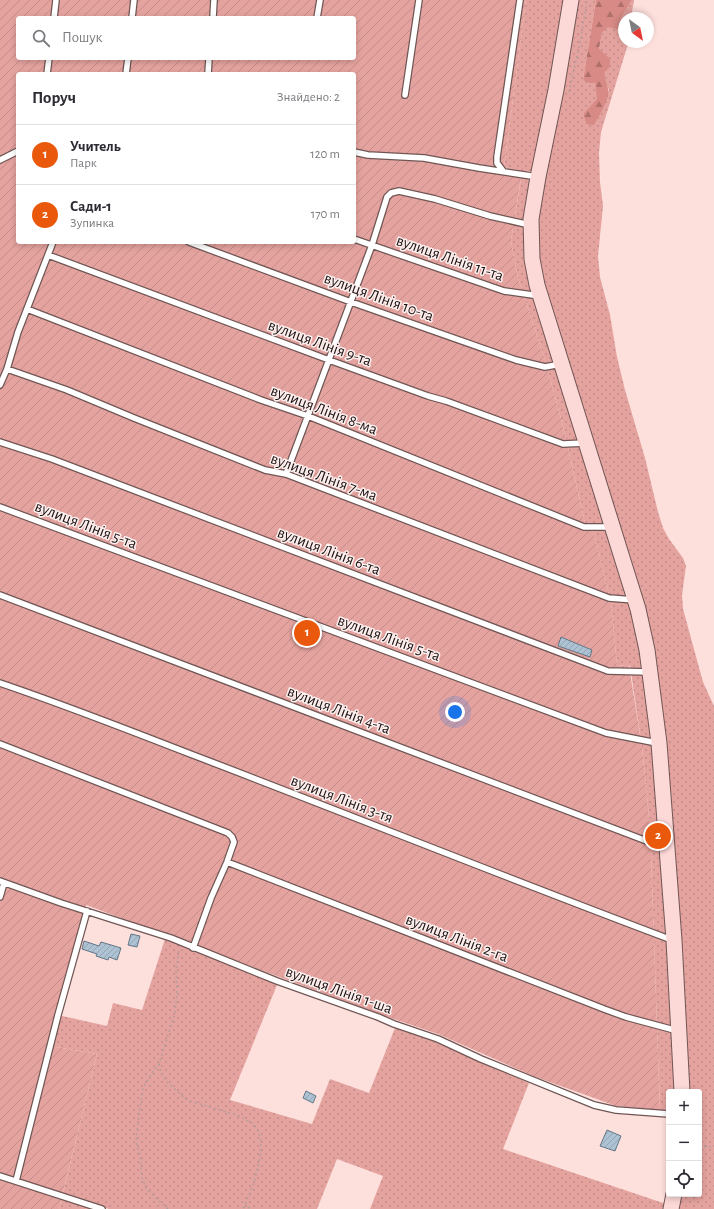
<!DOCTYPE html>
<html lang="uk">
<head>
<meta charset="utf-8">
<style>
	body { margin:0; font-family:"Alegreya Sans",sans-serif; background:#f7f7f7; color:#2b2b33 }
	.controls { position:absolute; right:12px; bottom:12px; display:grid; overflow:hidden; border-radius:4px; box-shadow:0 2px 6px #0003 }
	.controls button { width:36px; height:36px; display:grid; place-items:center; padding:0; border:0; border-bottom:1px solid #e1e1e2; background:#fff; color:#2b2b33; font:20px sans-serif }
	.compass { position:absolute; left:618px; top:12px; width:36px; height:36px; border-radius:50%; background:#fff; box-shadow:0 2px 6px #0003; rotate:147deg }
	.you { position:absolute; left:455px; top:712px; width:14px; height:14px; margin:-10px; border:3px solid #fff; border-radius:50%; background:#1a73e8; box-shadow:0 0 0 6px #1a73e833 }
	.badge { display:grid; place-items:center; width:26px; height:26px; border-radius:50%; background:#ea580c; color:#fff; font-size:13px; font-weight:700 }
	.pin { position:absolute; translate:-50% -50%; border:2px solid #fff; box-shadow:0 1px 4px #0006 }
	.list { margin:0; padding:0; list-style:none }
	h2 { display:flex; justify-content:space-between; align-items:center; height:52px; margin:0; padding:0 16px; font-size:17px }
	h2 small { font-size:13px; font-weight:400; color:#7c7c81 }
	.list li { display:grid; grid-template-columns:26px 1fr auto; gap:12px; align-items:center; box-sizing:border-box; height:60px; padding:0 16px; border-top:1px solid #e1e1e2 }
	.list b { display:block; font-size:15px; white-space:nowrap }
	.list p { margin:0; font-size:13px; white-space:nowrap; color:#7c7c81 }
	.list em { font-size:13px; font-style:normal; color:#7c7c81 }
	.icon { flex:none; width:22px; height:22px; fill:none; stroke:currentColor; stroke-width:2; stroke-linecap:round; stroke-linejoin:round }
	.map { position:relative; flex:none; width:714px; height:1209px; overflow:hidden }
	.search { position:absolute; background:#fff; box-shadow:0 2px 6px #0003; left:16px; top:16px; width:340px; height:44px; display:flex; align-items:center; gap:10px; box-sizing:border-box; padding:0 14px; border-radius:4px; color:#7c7c81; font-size:15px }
	.panel { position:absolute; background:#fff; box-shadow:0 2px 6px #0003; left:16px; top:72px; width:340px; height:172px; border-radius:4px }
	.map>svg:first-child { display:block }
	.grass { fill:url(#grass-dots) }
	.forest { fill:url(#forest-firs) }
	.garden { fill:url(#garden-furrows); fill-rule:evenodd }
	.building { fill:url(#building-hatch); stroke:#627786 }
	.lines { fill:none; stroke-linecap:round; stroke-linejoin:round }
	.service-casing { stroke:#705654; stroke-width:8 }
	.secondary-casing { stroke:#705654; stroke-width:17 }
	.path { stroke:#b59d9b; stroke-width:1.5; stroke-dasharray:2 3; stroke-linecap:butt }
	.service { stroke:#fff; stroke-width:5.5 }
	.secondary { stroke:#fcd8d7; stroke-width:15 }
	.labels { text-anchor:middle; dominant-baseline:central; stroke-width:3; stroke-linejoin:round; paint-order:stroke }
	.street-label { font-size:16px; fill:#1d1212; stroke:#fdf1f0 }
</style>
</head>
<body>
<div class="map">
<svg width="714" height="1209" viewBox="0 0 714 1209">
	<defs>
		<pattern id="grass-dots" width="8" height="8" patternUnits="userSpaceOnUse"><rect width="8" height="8" fill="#e5a39f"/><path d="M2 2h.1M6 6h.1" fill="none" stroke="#c48b88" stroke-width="1.8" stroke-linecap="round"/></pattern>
		<pattern id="forest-firs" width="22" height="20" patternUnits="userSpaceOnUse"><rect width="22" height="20" fill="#d88b86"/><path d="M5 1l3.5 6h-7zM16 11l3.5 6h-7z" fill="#af706c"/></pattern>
		<pattern id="garden-furrows" width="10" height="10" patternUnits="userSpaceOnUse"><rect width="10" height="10" fill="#e5a39f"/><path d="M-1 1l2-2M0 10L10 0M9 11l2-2" fill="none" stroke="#c48b88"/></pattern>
		<pattern id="building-hatch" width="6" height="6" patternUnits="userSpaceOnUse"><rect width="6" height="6" fill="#adc3d4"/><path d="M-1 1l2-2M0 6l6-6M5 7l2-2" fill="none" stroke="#94a6b5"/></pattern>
	</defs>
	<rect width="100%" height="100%" fill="#fddfdc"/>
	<path class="grass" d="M526 0H567L534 168 531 171H522L504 167Z
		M576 0H596L583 80 595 83 598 99 583 114 586 124 609 90 604 79 605 71 599 49 602 33 608 26 616 29 621 26V18L632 0H634L631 18H624V42H628V44L601 132 599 153 600 182 603 206 598 256 600 277 610 315 617 357 625 390 645 458 658 512 663 528 669 539 683 558 686 566 682 595 683 609 703 682 714 706V1209H678L680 1194H699V1092H687L651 650 542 283 535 224Z
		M521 178 528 179 530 182 527 222 634 614 655 739 678 1092H669V1110H660L650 827 642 747 630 666 617 665 611 602 593 529 585 523 563 426 545 360 518 278 511 241Z
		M165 939 243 969 277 985 230 1100 312 1124 330 1079 369 1093 395 1028 436 1042 529 1083 503 1149 669 1205 668 1209H370L383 1176 337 1159 317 1209H109L63 1193 97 1054 50 1046 58 1015 107 1026 113 1003 142 1010Z
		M62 1197 95 1209H59Z"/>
	<path class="forest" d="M596 0H632L621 18V26L619 29H616L608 27 602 33 599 49 610 59V67L605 71C604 81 607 81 608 89 610 99 599 116 594 125L586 124 583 114 597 99 595 83H589L583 80Z"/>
	<path class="garden" d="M0 0H526L504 167 522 171 511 241 518 278 545 360 563 426 585 523 593 529 611 602 617 665 629 666 642 747 650 827 660 1110 616 1106 533 1076 438 1034 382 1015 86 905 50 1046 97 1054 59 1209H0ZM18 18H354V58H18ZM18 74H354V242H18Z"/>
	<path class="building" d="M561 637 592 650 590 657 558 646Z
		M131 934 140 936 137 947 128 945Z
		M84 941 99 946 101 942 121 948 117 960 109 957 108 960 96 956 97 954 82 949Z
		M306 1091 316 1096 313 1103 303 1098Z
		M607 1130 621 1136 615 1151 600 1146Z"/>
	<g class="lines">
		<defs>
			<path id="service" d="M54 18 56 0
				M132 18 134 0
				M213 18 214 0
				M317 18 320 0
				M47 74 49 58
				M126 74 128 58
				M208 74 209 58
				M405 95 419 0
				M354 152 368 155 424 158 479 168 538 177
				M0 160 18 151
				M503 171 497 163V157L520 0
				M354 239 504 291 540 296
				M189 242 351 302 516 360 545 367 561 364
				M48 255 329 360 428 396 446 401 563 444 585 443
				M27 309 261 400 308 416 584 527H612
				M7 369 67 390 134 418 265 470 286 474 609 598 634 600
				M0 385 7 369 18 332 53 242
				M0 442 52 459 608 671 650 672
				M286 474 372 245 387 197 391 193 399 191 435 199 490 216 530 225
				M0 507 606 733 657 743
				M0 595 665 848
				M0 683C65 705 129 730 193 755 353 816 512 880 672 940
				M0 744 228 833 232 837 234 842 227 862 211 898 193 948
				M227 862 604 1009 626 1017 678 1031
				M0 881 61 903 171 938 277 981 378 1017 394 1024 438 1039 481 1059 594 1105 616 1110 669 1114
				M0 897 4 883
				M0 1176 102 1209
				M16 1181 58 1015 87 911"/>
			<path id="secondary" d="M571 0 556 90 538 177 531 219 532 259 537 285 638 609 647 650 659 743 674 940 682 1092
				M671 1209 674 1194"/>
		</defs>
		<use href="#service" class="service-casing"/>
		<use href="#secondary" class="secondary-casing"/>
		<path class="path" d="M569 92 581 38 587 0
			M159 1064 161 1073 167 1082 187 1100 239 1116 254 1124 259 1133 261 1141 260 1157 254 1183 243 1209
			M699 1146 714 1147
			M245 1203 250 1209
			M168 1209 147 1190 142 1178 140 1156 137 1146 136 1137 143 1088 151 1074 159 1064 175 1013 177 992 176 969 179 950"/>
		<use href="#service" class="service"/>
		<use href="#secondary" class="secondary"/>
	</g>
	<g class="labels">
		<g class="street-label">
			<text transform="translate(450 258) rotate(19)">вулиця Лінія 11-та</text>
			<text transform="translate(379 297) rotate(20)">вулиця Лінія 10-та</text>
			<text transform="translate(320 343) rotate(20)">вулиця Лінія 9-та</text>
			<text transform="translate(324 410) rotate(21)">вулиця Лінія 8-ма</text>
			<text transform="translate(324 477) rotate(20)">вулиця Лінія 7-ма</text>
			<text transform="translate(86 525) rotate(21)">вулиця Лінія 5-та</text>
			<text transform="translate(329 551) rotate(21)">вулиця Лінія 6-та</text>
			<text transform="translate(389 638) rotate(20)">вулиця Лінія 5-та</text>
			<text transform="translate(339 710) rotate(21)">вулиця Лінія 4-та</text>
			<text transform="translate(342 799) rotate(21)">вулиця Лінія 3-тя</text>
			<text transform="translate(457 938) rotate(21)">вулиця Лінія 2-га</text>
			<text transform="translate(339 990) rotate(20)">вулиця Лінія 1-ша</text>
		</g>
	</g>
</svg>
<div class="controls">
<button>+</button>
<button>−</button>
<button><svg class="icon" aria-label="locate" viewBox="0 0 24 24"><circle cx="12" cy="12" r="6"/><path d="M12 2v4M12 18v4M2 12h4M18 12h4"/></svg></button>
</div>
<svg class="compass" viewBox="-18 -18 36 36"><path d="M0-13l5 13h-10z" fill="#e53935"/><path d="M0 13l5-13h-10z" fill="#7c7c81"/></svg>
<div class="you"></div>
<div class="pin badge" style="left:307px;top:633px">1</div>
<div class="pin badge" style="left:658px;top:836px">2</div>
<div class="search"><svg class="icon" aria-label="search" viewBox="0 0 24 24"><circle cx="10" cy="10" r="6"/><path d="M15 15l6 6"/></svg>Пошук</div>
<section class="panel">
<h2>Поруч<small>Знайдено: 2</small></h2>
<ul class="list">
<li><span class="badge">1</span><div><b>Учитель</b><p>Парк</p></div><em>120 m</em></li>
<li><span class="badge">2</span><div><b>Сади-1</b><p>Зупинка</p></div><em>170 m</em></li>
</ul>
</section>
</div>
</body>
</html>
